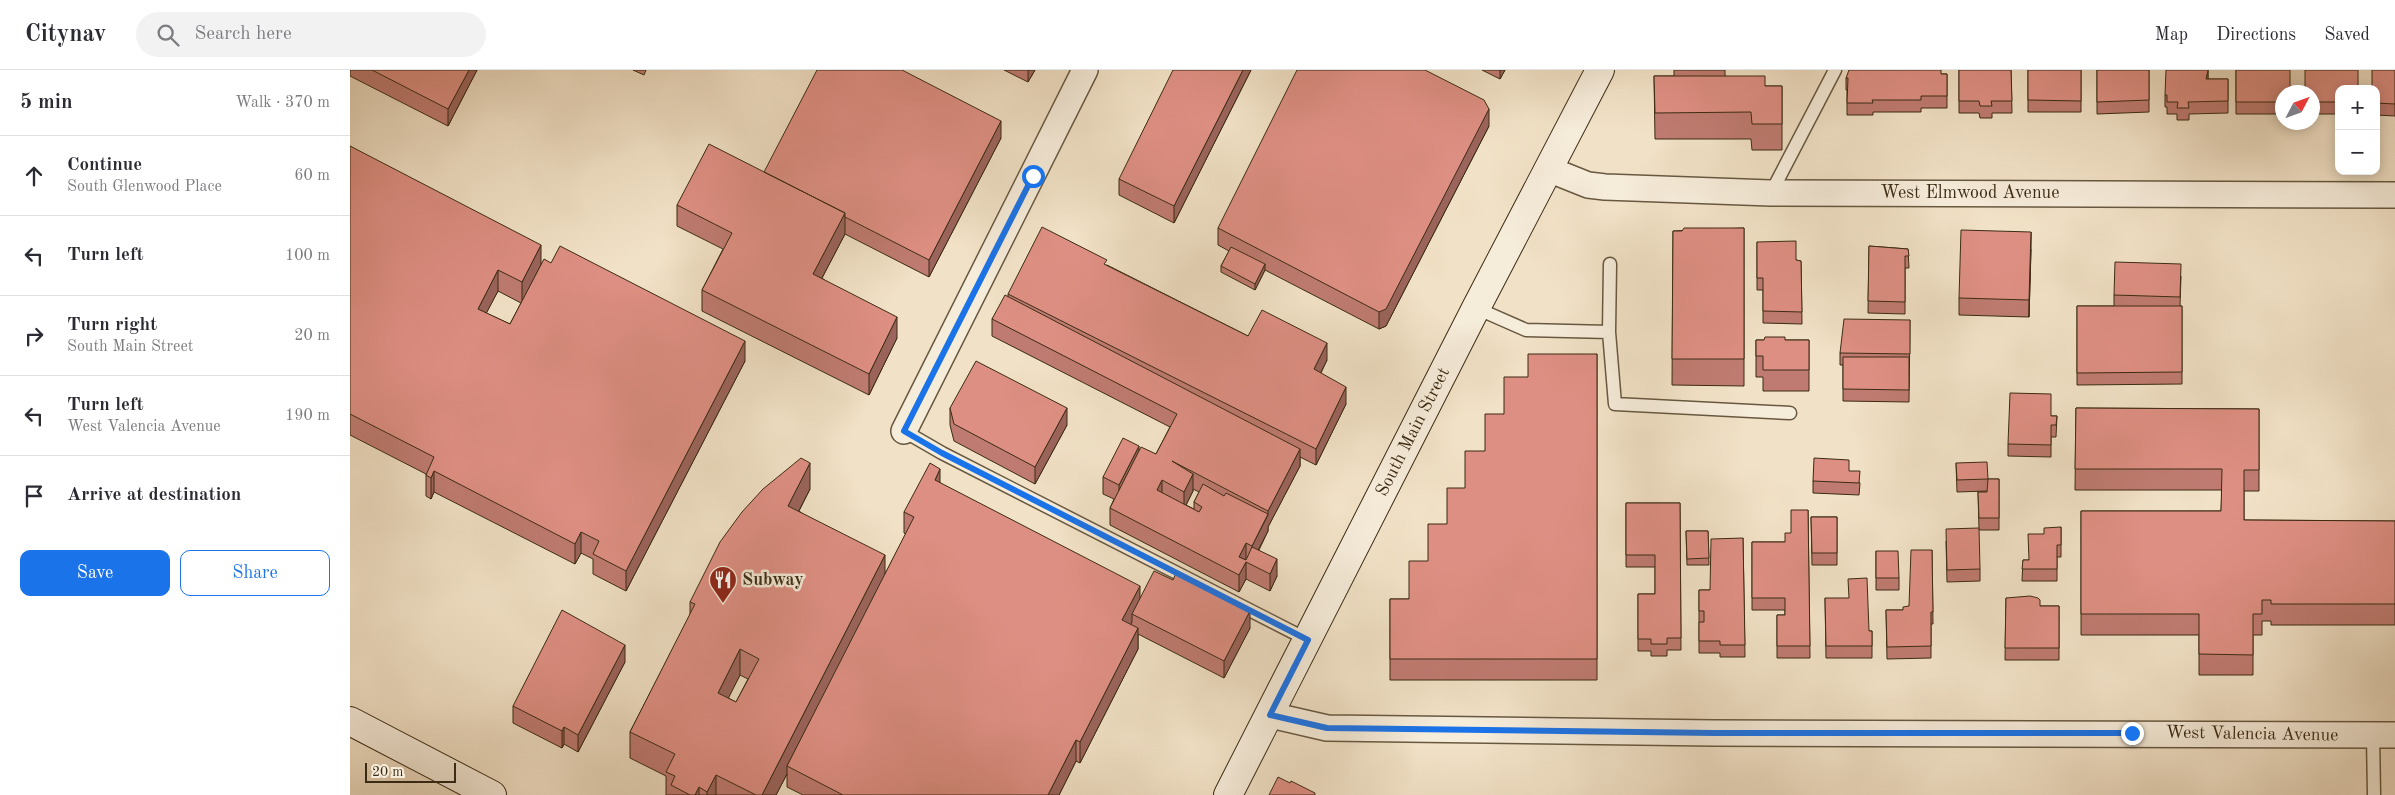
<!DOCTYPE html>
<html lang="en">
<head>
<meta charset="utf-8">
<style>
	body { margin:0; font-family:"Old Standard TT",serif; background:#f2f2f3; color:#2b2b33 }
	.controls { position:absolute; right:15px; top:15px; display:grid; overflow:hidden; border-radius:10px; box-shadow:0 2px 12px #0003 }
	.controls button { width:45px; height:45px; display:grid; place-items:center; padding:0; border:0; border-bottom:1px solid #e1e1e2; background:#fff; color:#2b2b33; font:25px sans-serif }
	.compass { position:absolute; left:1925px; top:15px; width:45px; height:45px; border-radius:50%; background:#fff; box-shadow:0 2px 12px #0003; rotate:49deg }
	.scale { position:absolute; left:15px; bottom:12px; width:91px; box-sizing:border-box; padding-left:5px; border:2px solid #3b2b14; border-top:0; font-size:14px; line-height:18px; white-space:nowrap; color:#3b2b14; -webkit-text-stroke:4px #f6ecda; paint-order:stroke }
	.stop { position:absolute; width:15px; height:15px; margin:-11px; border:4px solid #1a73e8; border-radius:50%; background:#fff }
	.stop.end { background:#1a73e8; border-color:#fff; box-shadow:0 1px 5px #0008 }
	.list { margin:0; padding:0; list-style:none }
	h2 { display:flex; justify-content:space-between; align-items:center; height:65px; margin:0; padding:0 20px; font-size:21px }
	h2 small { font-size:16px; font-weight:400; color:#7c7c81 }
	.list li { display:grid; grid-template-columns:32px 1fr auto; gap:15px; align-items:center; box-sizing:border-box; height:80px; padding:0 20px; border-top:1px solid #e1e1e2 }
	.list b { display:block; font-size:19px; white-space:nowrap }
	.list p { margin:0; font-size:16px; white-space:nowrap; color:#7c7c81 }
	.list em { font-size:16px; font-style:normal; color:#7c7c81 }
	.actions { display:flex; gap:10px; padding:15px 20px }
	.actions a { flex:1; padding:11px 0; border:1px solid #1a73e8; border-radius:10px; text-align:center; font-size:18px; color:#1a73e8 }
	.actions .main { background:#1a73e8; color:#fff }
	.icon { flex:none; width:28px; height:28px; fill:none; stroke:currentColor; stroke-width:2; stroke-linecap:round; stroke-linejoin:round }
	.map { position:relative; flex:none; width:2045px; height:725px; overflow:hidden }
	header { display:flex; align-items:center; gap:30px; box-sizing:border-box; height:70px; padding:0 25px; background:#fff; border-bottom:1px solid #e1e1e2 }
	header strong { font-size:24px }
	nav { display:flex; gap:28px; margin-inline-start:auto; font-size:18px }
	.search { width:350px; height:45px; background:#f2f2f3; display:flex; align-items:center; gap:12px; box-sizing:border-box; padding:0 18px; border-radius:28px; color:#7c7c81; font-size:19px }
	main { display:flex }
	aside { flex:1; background:#fff }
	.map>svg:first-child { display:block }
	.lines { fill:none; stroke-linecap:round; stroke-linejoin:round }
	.service-casing { stroke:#685840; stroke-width:15 }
	.minor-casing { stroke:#685840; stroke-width:28 }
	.secondary-casing { stroke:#3b2b14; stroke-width:30 }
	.service { stroke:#f6ecda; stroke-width:12 }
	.minor { stroke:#f6ecda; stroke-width:25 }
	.secondary { stroke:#f6ecda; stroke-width:28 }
	.wall { fill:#bf7b71; stroke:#3b2b14; fill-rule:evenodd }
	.shaded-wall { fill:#9b645c; stroke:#3b2b14 }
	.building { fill:#de8f83; stroke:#3b2b14; fill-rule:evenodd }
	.route { stroke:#1a73e8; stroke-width:6 }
	.labels { text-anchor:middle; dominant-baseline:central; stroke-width:5; stroke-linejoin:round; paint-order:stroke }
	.street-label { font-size:18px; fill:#3b2b14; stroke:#f6ecda }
	.poi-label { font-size:18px; font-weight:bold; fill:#3b2b14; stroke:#f6ecda; text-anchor:start }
</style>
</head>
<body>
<header>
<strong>Citynav</strong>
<div class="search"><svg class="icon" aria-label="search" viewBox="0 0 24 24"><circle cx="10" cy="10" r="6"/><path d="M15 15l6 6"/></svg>Search here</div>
<nav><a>Map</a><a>Directions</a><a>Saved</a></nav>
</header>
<main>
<aside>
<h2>5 min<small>Walk · 370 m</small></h2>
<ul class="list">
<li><svg class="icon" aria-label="ahead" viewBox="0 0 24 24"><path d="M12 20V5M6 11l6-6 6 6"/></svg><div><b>Continue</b><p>South Glenwood Place</p></div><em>60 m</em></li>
<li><svg class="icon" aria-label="left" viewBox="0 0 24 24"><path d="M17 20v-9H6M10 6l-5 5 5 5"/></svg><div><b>Turn left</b></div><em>100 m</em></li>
<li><svg class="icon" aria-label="right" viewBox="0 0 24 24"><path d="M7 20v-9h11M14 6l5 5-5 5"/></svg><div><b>Turn right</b><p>South Main Street</p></div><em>20 m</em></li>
<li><svg class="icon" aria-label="left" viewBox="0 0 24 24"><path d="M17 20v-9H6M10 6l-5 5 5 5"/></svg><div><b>Turn left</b><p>West Valencia Avenue</p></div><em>190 m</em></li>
<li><svg class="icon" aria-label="arrive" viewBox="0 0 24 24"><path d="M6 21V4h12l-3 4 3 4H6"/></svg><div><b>Arrive at destination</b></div></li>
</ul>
<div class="actions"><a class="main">Save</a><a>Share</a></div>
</aside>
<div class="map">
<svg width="2045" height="725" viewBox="0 0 2045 725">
	<rect width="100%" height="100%" fill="#f1e1c6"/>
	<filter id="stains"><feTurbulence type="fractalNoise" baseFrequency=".004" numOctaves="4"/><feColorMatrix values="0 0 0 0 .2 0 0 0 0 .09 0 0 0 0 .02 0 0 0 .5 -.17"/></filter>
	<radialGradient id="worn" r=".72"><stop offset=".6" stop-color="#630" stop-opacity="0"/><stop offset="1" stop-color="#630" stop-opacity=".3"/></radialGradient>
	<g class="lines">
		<defs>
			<path id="service" d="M1421 123 1485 0
				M1126 238 1176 260 1259 262 1265 334 1440 343
				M1259 262 1260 194
				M554 361 592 383 958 570
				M2023 665 2024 725"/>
			<path id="minor" d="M1198 99 1238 115 1255 117 1421 123 2045 125
				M554 361 735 0
				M920 645 977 658 1364 663 2045 665"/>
			<path id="secondary" d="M0 651 142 725
				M878 725 1126 238 1250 0"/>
		</defs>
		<use href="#service" class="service-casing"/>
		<use href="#minor" class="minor-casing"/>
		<use href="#secondary" class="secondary-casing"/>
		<use href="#service" class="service"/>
		<use href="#minor" class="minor"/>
		<use href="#secondary" class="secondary"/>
	</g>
	<path class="wall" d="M0 0H127L98 56 0 6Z
		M283 0H296L294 5Z
		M654 0H685L678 12Z
		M901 0 824 153 769 125V109Z
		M1132 0H1155L1150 9Z
		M1324 0H1375V6L1415 16H1432V80H1402L1401 69H1305L1304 6H1324Z
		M1609 0H1661L1662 43H1642V48H1630L1629 43H1609Z
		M1678 0H1731V42H1678Z
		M1747 0H1799V42L1747 44Z
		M1858 0V9H1878V43L1839 44V50H1827V44H1817V37H1815V25Z
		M1886 0 1932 22V44H1886Z
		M2045 0V46L2026 45V19Z
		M1591 4H1597V38H1571V42H1523V45H1497V20H1496V8Z
		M1989 19V44H1962V22Z
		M1139 56 1036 256 1029 259 915 200 905 220 871 202V196L879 181 868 175V158Z
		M651 68 579 207 495 164 472 208 547 268 519 325 352 241V220L373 179 327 156V135L414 102Z
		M0 76 191 193 395 291 276 521 243 504V489L231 483 225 494 84 422 81 429 76 426V404L0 365ZM148 221 171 233 160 254 136 243Z
		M1394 158V316L1322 315 1323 161Z
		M1407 172 1446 190 1451 191 1452 254 1413 253V220H1407Z
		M1519 176 1558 179 1559 198H1555V244L1518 243Z
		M1681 179 1679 247 1609 245V228Z
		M757 195 898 266 977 290 971 303 996 334 966 395 950 387V396L918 457V461L909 480 927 506 920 521 896 509 889 522 760 455V438L764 429 753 424V407L789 381 806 384 820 357 642 266V249L658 227V224ZM843 419 849 422 844 432V439L836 435 843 421Z
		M1831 206 1830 236H1832V314L1727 315V236H1764V225Z
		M1560 250 1559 332 1493 331V295H1490V283Z
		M1406 270H1459V321H1413V307H1406Z
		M1247 284V610H1040V529H1059L1154 344 1178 307Z
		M600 338 717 355 685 414 604 371 600 355Z
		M1726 338 1909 339V421H1894V450L2045 451V555H1921V551H1912V565H1903V605H1849V565H1731V441H1871L1872 420H1725Z
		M1701 346H1707L1706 367H1701V387L1658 386V374Z
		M1606 393 1638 409H1649V460H1629L1628 422H1637V421L1607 422Z
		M1499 401 1510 413 1509 425 1463 423V411Z
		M590 413 790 528 900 558 874 608 788 564V579L730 693 726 691 709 725H453L437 717V704L426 725H316V706L280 688V662L340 545V532L460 419 449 441 535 504 556 464 554 463V442ZM390 605 398 609 386 632 378 628Z
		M1276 433H1330L1331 580H1317V586H1301V581H1288V524H1305V497H1276Z
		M1458 440 1460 588H1427V545H1435V540H1402V472H1435Z
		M1461 447H1487V495H1462Z
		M1711 457V487H1707V511H1672L1673 490H1679L1694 464Z
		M1336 461H1358L1359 495H1337Z
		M1393 468 1395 587H1370V583H1349V520H1360Z
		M1596 471 1630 499V511L1597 512Z
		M1582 480 1583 554H1581V588L1537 589 1536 540H1553L1559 536Z
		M1526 481 1549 508V520H1526Z
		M1475 528 1519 561H1522V588H1476Z
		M1656 528 1690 536H1709V590H1655Z
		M275 592 228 682 214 674 212 678 163 653V636Z"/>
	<path class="shaded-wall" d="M119 0H127L98 56V39Z
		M678 0H685L678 12Z
		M893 0H901L824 153V136Z
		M1150 0H1155L1150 9Z
		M1858 0V8L1856 21V9Z
		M1139 39V56L1036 256 1029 259V242Z
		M651 51V68L579 207V190Z
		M495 143V164L463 225V204Z
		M1681 162V179L1679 247V230Z
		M191 175V195L172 233V212Z
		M915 194V200L905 220V214Z
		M148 200V221L128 259V239Z
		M547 247V268L519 325V304Z
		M395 271V291L276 521V501Z
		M977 273V290L964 316V299Z
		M996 317V334L966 395V379Z
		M717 338V355L685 414V397Z
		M789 376V393L769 432V415Z
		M950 379V396L918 457V461L902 492V476L918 445V441Z
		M460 393V419L438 462V436Z
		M590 399V420L585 410Z
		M84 401V422L81 429V408Z
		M843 404V421L834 439V422Z
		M812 410V427L807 420Z
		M231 462V483L225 494V474Z
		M896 473V490L889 487Z
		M535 485V511L437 696V704L426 725H412Z
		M927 489V506L920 521V504Z
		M896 492V509L889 522V505Z
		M790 516V537L782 544V552L772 571V550Z
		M900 541V558L874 608V591Z
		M788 558V579L730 693V672Z
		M275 575V592L228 682V665Z
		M390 579V605L368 649V623Z
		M214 657V674L212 678V661Z
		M726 670V691L709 725H698Z
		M366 705V725H357V722Z
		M349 717V725H345Z"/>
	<path class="building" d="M22 0H119L98 39Z
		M467 0H552L651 51 579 190 495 147V143L414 102Z
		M823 0H893L824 136 769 109Z
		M947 0H1075L1134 30 1139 39 1036 239 1029 242 868 158Z
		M1499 0H1591V4H1597V26H1571V30H1522L1523 33H1497L1498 8H1496Z
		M1609 0H1661L1662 31H1641L1642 36H1630L1629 31H1609Z
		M1678 0H1731V31L1678 30Z
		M1747 0H1799V30L1747 32Z
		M1816 0H1858L1856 9H1878V31L1838 32 1839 38H1827L1828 32H1817V25H1815Z
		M1886 0H1940V22H1932V32H1886Z
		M1955 0H2008V19H1989V32H1962V22H1955Z
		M2022 0H2045V34L2026 33V19H2022Z
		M1304 6H1415V16H1432V54H1402L1401 42 1305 43Z
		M359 74 495 143 463 204 547 247 519 304 352 220 382 163 327 135Z
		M0 76 191 175 172 212 148 200 128 239 160 254 194 189 201 193 210 176 395 271 276 501 243 484 249 471 231 462 225 474 84 401 81 408 76 405 84 387 0 344Z
		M692 157 757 190 754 194 898 266 912 240 977 273 964 299 996 317 966 379 658 224Z
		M1334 158H1394V289H1322L1323 161H1332Z
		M1611 160 1681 162 1679 230 1609 228Z
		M1446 171V190L1451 191 1452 242 1413 241V208H1407V172Z
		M1519 176 1558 179 1559 186H1555V232L1518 231Z
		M881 177 915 194 905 214 871 196Z
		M1765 192 1831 194 1830 227 1764 225Z
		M655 225 950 379 918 441 822 391 843 404 834 422 812 410 807 420 849 442 852 437 844 432 853 414 874 426 876 423 918 444 902 476 896 473 889 487 896 490 902 477 927 489 920 504 896 492 889 505 760 438 791 377 806 384 827 344 642 249Z
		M1727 236H1832V302L1727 303Z
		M1494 249 1560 250V284L1490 283Z
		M1415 267H1435V270H1459V300H1413V286H1406V270H1414Z
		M1178 284H1247V589H1040V529H1059V491H1078V454H1097V418H1115V381H1135V344H1154V307H1178Z
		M1493 287H1559V320L1493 319Z
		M626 291 717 338 685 397 604 354 600 338Z
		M1660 323 1701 324V346H1707L1706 355H1701V375L1658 374Z
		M1726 338 1909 339V400H1894V450L2045 451V534H1921V530H1912V544H1903V585L1849 584V544H1731V441H1871L1872 399H1725Z
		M773 368 789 376 769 415 753 407Z
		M451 388 460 393 438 436 535 485 412 725H406L366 705 357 722 349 717 345 725H340L321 715 325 706 316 702 325 684 280 662 345 534 340 532 370 472 392 442 413 419ZM390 579 409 589 386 632 368 623Z
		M1464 388 1499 390V401H1510L1509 413 1463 411Z
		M1637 392 1638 409H1649V448H1629L1628 422H1637L1638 409 1607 410 1606 393Z
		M580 393 590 399 585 410 790 516 772 550 788 558 730 672 726 670 698 725H493L437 696 564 447 554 442Z
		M1276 433H1330L1331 568H1317V574H1301V569H1288V524H1305V485H1276Z
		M1441 440H1458L1460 576H1427V545H1435V528H1402V472H1435V463H1441Z
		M1461 447H1487V483H1462Z
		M1711 457V475H1707V499H1672L1673 490H1679L1678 464H1694V458Z
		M1629 458 1630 499 1597 500 1596 459Z
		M1336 461H1358L1359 488 1337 489Z
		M1393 468 1395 575H1370V571H1349V552H1354V541H1349V520H1360L1361 469Z
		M1561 480H1582L1583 542H1581V576L1537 577 1536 540H1553V537L1559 536Z
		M1526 481H1548L1549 508H1526Z
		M804 501 823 510 826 503 900 541 874 591 782 544Z
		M1517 508 1519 561H1522V576H1476L1475 528H1499L1498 509Z
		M1680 526 1688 528 1690 530V536H1709V578H1655L1656 528Z
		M212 540 275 575 228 665 214 657 212 661 163 636Z
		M928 707 940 713 941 711 965 723V725H919Z"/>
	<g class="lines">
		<path class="route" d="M683 106 554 361 592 383 958 570 920 645 977 658 1364 663H1782"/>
	</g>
	<defs>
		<symbol id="restaurant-pin" viewBox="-11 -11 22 30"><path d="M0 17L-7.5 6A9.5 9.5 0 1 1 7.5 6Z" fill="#8f2418" stroke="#f6ecda"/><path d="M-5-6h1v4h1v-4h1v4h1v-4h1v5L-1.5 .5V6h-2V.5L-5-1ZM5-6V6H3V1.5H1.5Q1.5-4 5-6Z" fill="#fff"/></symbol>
	</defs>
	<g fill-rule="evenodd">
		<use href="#restaurant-pin" x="357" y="494" width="32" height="43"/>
	</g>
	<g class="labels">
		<g class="street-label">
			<text x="1620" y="123">West Elmwood Avenue</text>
			<text transform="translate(1063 362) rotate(-63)">South Main Street</text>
			<text transform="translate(1902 664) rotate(1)">West Valencia Avenue</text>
		</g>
		<g class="poi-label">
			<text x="392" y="510">Subway</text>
		</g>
	</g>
	<rect width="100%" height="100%" filter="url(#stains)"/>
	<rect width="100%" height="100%" fill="url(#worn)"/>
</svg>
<div class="controls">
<button>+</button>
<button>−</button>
</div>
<svg class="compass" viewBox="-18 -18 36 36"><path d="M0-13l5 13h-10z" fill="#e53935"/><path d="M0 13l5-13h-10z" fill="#7c7c81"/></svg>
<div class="scale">20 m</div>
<div class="stop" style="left:683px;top:106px"></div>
<div class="stop end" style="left:1782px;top:663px"></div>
</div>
</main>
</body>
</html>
